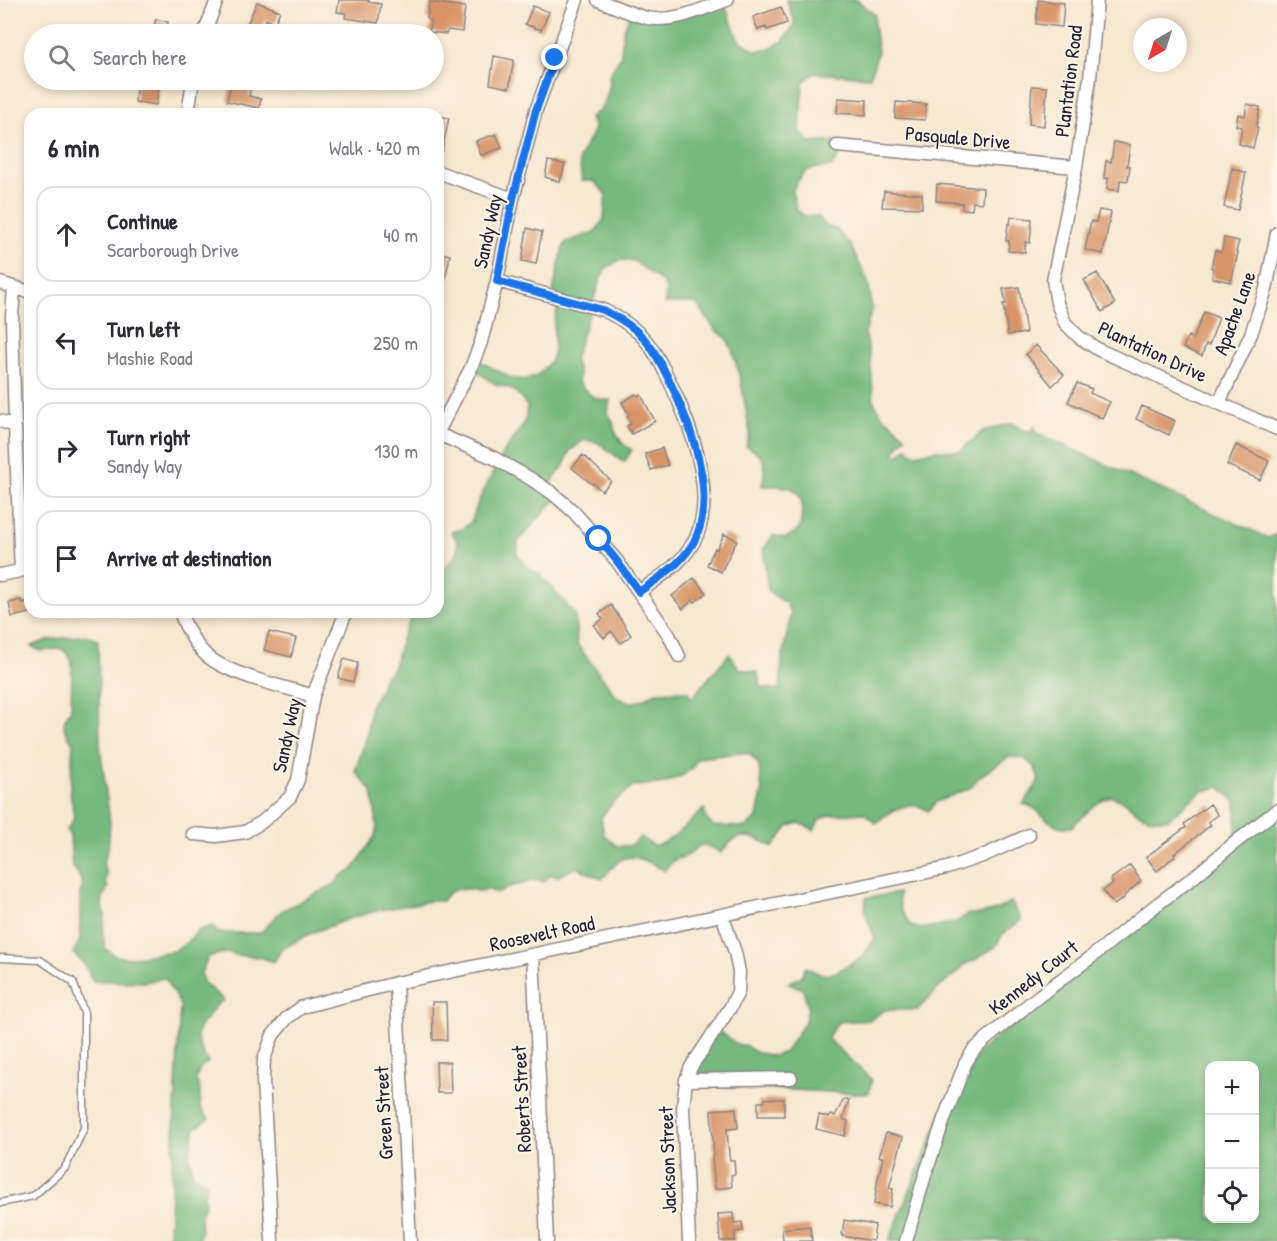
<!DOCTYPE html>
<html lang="en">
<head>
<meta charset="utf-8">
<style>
	body { margin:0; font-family:"Patrick Hand",sans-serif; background:#f7f7f7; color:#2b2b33 }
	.controls { position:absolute; right:18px; bottom:18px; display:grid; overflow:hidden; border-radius:12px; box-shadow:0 3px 9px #0003 }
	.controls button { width:54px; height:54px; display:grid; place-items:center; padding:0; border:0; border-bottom:2px solid #e1e1e2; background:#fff; color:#2b2b33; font:30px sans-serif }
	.compass { position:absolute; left:1133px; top:18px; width:54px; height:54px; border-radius:50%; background:#fff; box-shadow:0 3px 9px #0003; rotate:219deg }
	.stop { position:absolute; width:18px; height:18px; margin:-14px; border:4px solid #1a73e8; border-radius:50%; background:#fff }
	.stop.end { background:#1a73e8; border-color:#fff; box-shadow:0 2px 6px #0008 }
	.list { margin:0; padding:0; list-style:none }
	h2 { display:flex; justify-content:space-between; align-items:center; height:78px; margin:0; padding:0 24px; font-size:26px }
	h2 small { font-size:20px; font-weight:400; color:#7c7c81 }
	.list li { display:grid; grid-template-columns:39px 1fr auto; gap:18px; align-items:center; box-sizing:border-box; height:96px; margin:0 12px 12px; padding:0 12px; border:2px solid #e1e1e2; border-radius:18px }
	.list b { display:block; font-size:22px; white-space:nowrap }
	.list p { margin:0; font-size:20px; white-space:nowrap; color:#7c7c81 }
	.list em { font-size:20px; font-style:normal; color:#7c7c81 }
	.icon { flex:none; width:33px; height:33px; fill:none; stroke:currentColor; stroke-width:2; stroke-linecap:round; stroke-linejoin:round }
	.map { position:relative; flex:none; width:1277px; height:1241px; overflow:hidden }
	.search { position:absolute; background:#fff; box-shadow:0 3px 9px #0003; left:24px; top:24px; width:420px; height:66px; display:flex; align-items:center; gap:15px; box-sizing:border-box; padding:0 21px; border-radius:33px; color:#7c7c81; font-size:22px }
	.panel { position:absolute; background:#fff; box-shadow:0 3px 9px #0003; left:24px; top:108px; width:420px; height:510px; border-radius:18px }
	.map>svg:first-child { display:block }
	.forest { fill:#74b97e; stroke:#4b6e5c; stroke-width:1.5; fill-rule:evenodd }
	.building { fill:#d89366 }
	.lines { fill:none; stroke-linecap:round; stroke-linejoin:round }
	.service-casing { stroke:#8c8586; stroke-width:9 }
	.minor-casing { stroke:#8c8586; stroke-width:15 }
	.service { stroke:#fff; stroke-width:6 }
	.minor { stroke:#fff; stroke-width:12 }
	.route { stroke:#1a73e8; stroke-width:8 }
	.labels { text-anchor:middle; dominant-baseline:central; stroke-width:4.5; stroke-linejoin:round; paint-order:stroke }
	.street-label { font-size:20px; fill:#22223b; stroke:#fcf5e5 }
</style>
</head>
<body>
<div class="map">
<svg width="1277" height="1241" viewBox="0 0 1277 1241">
	<rect width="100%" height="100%" fill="#fcf5e5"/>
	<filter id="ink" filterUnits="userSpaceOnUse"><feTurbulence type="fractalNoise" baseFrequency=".0167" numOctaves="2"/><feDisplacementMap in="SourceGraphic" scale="12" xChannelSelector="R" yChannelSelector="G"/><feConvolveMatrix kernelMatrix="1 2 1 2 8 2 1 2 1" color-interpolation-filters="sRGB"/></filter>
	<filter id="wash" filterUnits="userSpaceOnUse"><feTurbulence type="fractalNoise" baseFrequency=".008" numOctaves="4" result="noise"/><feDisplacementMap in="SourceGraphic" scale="24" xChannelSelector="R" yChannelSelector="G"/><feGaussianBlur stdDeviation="1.35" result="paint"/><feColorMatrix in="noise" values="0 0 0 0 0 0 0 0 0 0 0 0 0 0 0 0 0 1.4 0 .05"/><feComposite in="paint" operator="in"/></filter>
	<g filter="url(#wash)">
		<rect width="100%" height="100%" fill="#f7e8d0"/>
		<path class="forest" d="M786 0H857L875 15 874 25 878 52 870 77 814 73 803 83 800 130 810 143 835 141 848 144 831 167C804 169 805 168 792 191L796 208 803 215 819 217 826 226 836 229 851 246 868 282 872 309 865 333 870 357 874 403 883 416 906 436 894 452 898 456 907 447 910 452 916 454 936 450 960 451 983 431 1013 423 1022 430 1032 431 1034 426 1037 433 1268 538 1277 534V1241H889L945 1105 981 1050 1236 839V802L1220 787 1202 791 1168 819H1153L1138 813 1125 802 1111 796 1096 804 1071 827C1044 829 1043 807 1023 804L1037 784 1039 779 1035 768 1024 758 1009 757 979 777 970 788 936 802 928 811C923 808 919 805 914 805 903 803 884 816 875 823L865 813 830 815 819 820 814 830 800 823 789 826 773 847C763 841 746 833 735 839 730 842 725 848 721 853L713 848 700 845 687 856 674 860 664 871C652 863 632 851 619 861 613 866 607 874 602 879L576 867 557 877 551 874 544 882 533 880 523 884 511 886 499 893 489 890 478 891 470 889H457L448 893 442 901H430L380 910 351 918 309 934 282 949 274 962 259 957 236 955 228 952 208 957 201 973 203 982 224 1000C212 1006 214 1010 207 1018 190 1034 198 1045 208 1062L200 1069 196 1079 200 1090V1107L209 1119 195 1128 189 1156 194 1175 207 1182 204 1195 205 1204 200 1215 201 1231 198 1241H165L169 1233 180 1005 165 978 144 982 93 981 84 964 73 953 80 940V894L83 885 77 872 72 866 70 836 67 830 74 818 70 790 73 743 64 728 65 719 71 709 72 661 64 650 57 649 41 651 31 646 48 640 86 635 98 640 100 746 110 823 108 849 103 864 107 874 105 882 108 888 103 896 102 907 105 914 103 934 105 948 116 956 129 958 174 951 186 943 199 930 212 926 218 933H260L281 911 335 884 342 875 352 871 375 836 377 825 372 791 355 771 367 736 370 706 380 690 383 678 393 669 403 633 412 618 414 612H438V572L443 571 457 554 458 542 451 532 462 529 471 522 479 500 501 457 525 422 527 406 519 395 510 388 497 385 473 369 478 360 511 378 525 380 537 376 551 361 554 350V323L560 298 553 292 562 251 566 242 595 232 604 219 606 194 594 181H582L579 159 594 129 590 117 600 110 606 99 610 84 609 76 621 55 623 32 631 11 657 16 724 3 738 39 756 51 770 48 783 41 793 27 794 20ZM620 260 634 261 661 281 666 288 665 303H696L716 331 726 337 733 352 741 382 750 433 746 446C750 449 756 451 760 455 767 463 764 477 762 486 770 487 778 485 786 487 807 490 802 513 800 528L786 538 773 535 763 550 768 590 772 594 786 603 791 614 782 659 780 690 761 687 757 672 740 669 729 654 691 699 688 691 655 692 654 694C639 702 631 706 616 696L577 644 575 614 539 573 534 572 523 563 517 553 518 541 557 498 548 488 563 467 570 451 584 440 597 442 624 462 632 450 623 444 615 432 613 422 608 413 610 400C592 400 589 395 578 382L579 374 574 359 591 309 600 280 606 268ZM741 753 750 754 759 765 762 791 757 818 746 827 713 826 706 819 704 809C694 818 666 848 653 845 649 844 644 839 641 837L629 846H617L604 835 601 817 616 799H618L634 786 665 783 683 775 693 767 698 758ZM1210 1066H1254V1218H1210Z
			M899 893V899L901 910 911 926 920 929 956 922 968 914C984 916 997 911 1011 902L1021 920 1002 935 995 947 975 960 963 965 954 976 946 981 921 1006 918 1010H885L870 1020 838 1022 827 1038 872 1080 869 1093 863 1094 689 1084 692 1065 720 1032 740 1046 745 1045 755 1052 773 1056 785 1052 805 1022 808 1007 803 989 788 983 801 977 806 967 817 973 828 975 836 972 863 957 875 938 865 913 866 898Z"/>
		<g id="blocks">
			<path class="building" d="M339 0H369L368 2 381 4 378 23 345 18 346 13 337 12Z
				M1038 0 1064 3 1062 27 1036 24Z
				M257 2 280 11 275 23 266 19 260 34H243Z
				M430 2 465 7 462 32 448 30 446 34 429 32 431 21 427 19Z
				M533 6 549 12 541 30 525 24Z
				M781 7 787 23 767 30 766 27 758 30 753 17Z
				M156 19 168 22 165 34H152Z
				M494 56 514 60 509 88 490 84Z
				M137 80H160L156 105 135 102Z
				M232 80 251 84 249 96 261 99 259 108 227 101Z
				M1032 86 1047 87 1044 126 1029 124Z
				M838 98 867 100 866 115 837 113Z
				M896 102 926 104 925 120 895 118Z
				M1247 104 1260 107 1256 127 1258 128 1253 148 1239 144 1242 127 1236 126 1238 114 1245 116Z
				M438 116 449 118 442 151 438 150Z
				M496 134 502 148 481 155 476 141Z
				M1114 142 1130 145 1127 166H1130L1128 181 1120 180 1119 191 1107 189 1108 178H1104L1106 161 1111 162Z
				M548 161 565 164 560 182 545 177Z
				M1232 168 1246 173 1238 210 1224 207Z
				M937 184 983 188 982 203 973 202 972 210 962 209V203L936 201Z
				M884 191 922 194V208L882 207Z
				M1099 210 1111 212 1103 254 1085 250 1091 221 1096 222Z
				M1011 217 1032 219 1030 243 1025 242V252L1008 251 1009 241H1006L1008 224H1010Z
				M527 228 542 232 536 264 522 261Z
				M1224 238 1239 241 1236 252 1238 253 1231 282 1212 278 1213 268H1211L1215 250 1220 252 1222 250Z
				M438 252 450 255 443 291 438 290Z
				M1097 273 1115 304 1102 312 1084 280Z
				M1019 287 1026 333 1008 335 1003 304H1006L1003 289Z
				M1204 312 1219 318 1209 345 1206 344 1202 356 1183 348 1188 336 1193 339Z
				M1036 345 1064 375 1052 386 1026 354Z
				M1077 383 1092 389 1090 393 1110 402 1102 418 1068 402Z
				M636 394 638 396 641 395 655 421 632 434 627 426 631 424 627 416 629 415 622 402Z
				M1142 406 1175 421 1169 435 1136 419Z
				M1236 445 1269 461 1260 480 1227 465Z
				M662 448 668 465 651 470 645 454Z
				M583 455 611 481 602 491 593 483 592 484 572 468Z
				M724 534 737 540 721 572 707 565 715 548 717 549Z
				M694 578 706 593 695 602 693 600 683 609 672 596Z
				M21 600 22 603 30 601V613L12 617 9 603Z
				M611 605 631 635 621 643 611 631 604 638 594 625 603 619 599 614Z
				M269 632 296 638 291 657 264 650Z
				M344 659 358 663 353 682 338 678Z
				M1210 804 1218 815 1208 822 1211 825 1174 854 1175 856 1157 871 1146 857 1186 827 1184 824Z
				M1130 865 1141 881 1124 896V898L1114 905 1103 891 1113 883 1111 879Z
				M432 1002H446L447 1040H433Z
				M436 1062H450L451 1093H437Z
				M765 1099H784V1116H758V1102H764Z
				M844 1099 849 1100 843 1119 848 1121 845 1136 816 1129 819 1115 829 1117 830 1115 835 1116Z
				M736 1108 738 1128 727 1129 729 1155 730 1160H734L735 1174 731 1175 732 1187 715 1189 712 1155H714L711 1110Z
				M886 1133 903 1137 889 1188 893 1189 890 1207 874 1204 878 1178 883 1158 879 1156Z
				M733 1213 734 1223 742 1222 743 1231 735 1232V1241H720L718 1214Z
				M844 1220 875 1225 873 1241 842 1236Z
				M810 1226 812 1241H783L782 1229Z"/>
		</g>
	</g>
	<g filter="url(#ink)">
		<use href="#blocks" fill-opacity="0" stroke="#8c8586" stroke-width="1.5"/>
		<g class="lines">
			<defs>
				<path id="service" d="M0 958 40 960 73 982 84 1013V1128L65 1168 33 1196 0 1203"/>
				<path id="minor" d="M598 0C614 6 630 14 647 18 674 23 702 9 727 0
					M1097 0 1090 78 1076 167 1053 280 1057 303 1065 323 1079 337 1099 350 1277 429
					M204 34 217 0
					M188 114 193 80
					M837 146 1076 167
					M438 172 513 199
					M497 281 603 310C620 318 635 327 647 342 657 354 663 368 670 382 690 424 716 489 697 535 686 562 661 576 639 592
					M0 283 30 292
					M14 287 12 317 15 426 21 570
					M1219 403 1251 334 1266 289 1277 233
					M0 421 15 426
					M438 432 471 368 481 342 497 281 513 199 536 110 577 0
					M438 434 494 458 531 479 552 493 573 511 617 561 669 635 679 656
					M0 575 30 569
					M180 612C186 628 194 644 207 656 229 675 285 687 313 696
					M193 834 216 836 245 832 262 822 290 797 298 780 313 696 346 612
					M533 955 547 1241
					M396 983 410 1241
					M686 1080 791 1078
					M272 1241 263 1081 264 1059 273 1035 287 1018 302 1007 396 983 947 868 985 855 1029 835
					M689 1241 683 1108 686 1080 691 1067 730 1008 738 992 739 972 735 952 722 915
					M906 1241 925 1175 944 1119 965 1064 973 1051 986 1039 1039 996 1090 958 1155 906 1195 876 1232 845 1277 810"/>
			</defs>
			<use href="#service" class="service-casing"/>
			<use href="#minor" class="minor-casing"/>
			<use href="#service" class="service"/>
			<use href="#minor" class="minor"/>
		</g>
	</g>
	<g class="lines" filter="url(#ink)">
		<path class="route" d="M555 58 536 110 513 199 497 281 603 310C620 318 635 327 647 342 657 354 663 368 670 382 690 424 716 489 697 535 686 562 661 576 639 592L617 561 599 539"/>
	</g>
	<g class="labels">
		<g class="street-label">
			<text transform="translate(1068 81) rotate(-83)">Plantation Road</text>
			<text transform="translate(958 137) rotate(5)">Pasquale Drive</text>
			<text transform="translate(487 231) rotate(-78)">Sandy Way</text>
			<text transform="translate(1234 313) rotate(-70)">Apache Lane</text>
			<text transform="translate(1153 351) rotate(25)">Plantation Drive</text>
			<text transform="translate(286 735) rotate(-78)">Sandy Way</text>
			<text transform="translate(542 933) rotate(-12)">Roosevelt Road</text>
			<text transform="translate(1033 977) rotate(-38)">Kennedy Court</text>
			<text transform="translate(521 1099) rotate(-93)">Roberts Street</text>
			<text transform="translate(383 1113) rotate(-93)">Green Street</text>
			<text transform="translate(667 1160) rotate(-92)">Jackson Street</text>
		</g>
	</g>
</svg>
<div class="controls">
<button>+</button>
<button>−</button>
<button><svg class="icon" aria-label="locate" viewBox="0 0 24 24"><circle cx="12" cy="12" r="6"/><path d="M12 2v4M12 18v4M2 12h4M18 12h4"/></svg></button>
</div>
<svg class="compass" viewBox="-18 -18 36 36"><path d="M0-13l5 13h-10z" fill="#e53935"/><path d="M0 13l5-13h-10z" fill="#7c7c81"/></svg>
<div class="stop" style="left:599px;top:539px"></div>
<div class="stop end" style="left:555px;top:58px"></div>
<div class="search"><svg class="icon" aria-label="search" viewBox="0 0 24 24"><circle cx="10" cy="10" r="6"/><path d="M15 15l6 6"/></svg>Search here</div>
<section class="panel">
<h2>6 min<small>Walk · 420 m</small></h2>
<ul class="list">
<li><svg class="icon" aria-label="ahead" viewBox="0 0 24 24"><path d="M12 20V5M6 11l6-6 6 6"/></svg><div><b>Continue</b><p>Scarborough Drive</p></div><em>40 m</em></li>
<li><svg class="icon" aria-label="left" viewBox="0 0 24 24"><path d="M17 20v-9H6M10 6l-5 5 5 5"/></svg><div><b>Turn left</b><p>Mashie Road</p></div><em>250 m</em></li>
<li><svg class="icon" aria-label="right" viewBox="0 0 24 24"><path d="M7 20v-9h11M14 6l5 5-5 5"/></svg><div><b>Turn right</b><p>Sandy Way</p></div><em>130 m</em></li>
<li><svg class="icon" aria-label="arrive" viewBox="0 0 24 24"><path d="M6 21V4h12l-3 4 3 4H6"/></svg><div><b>Arrive at destination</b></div></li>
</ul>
</section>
</div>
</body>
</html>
